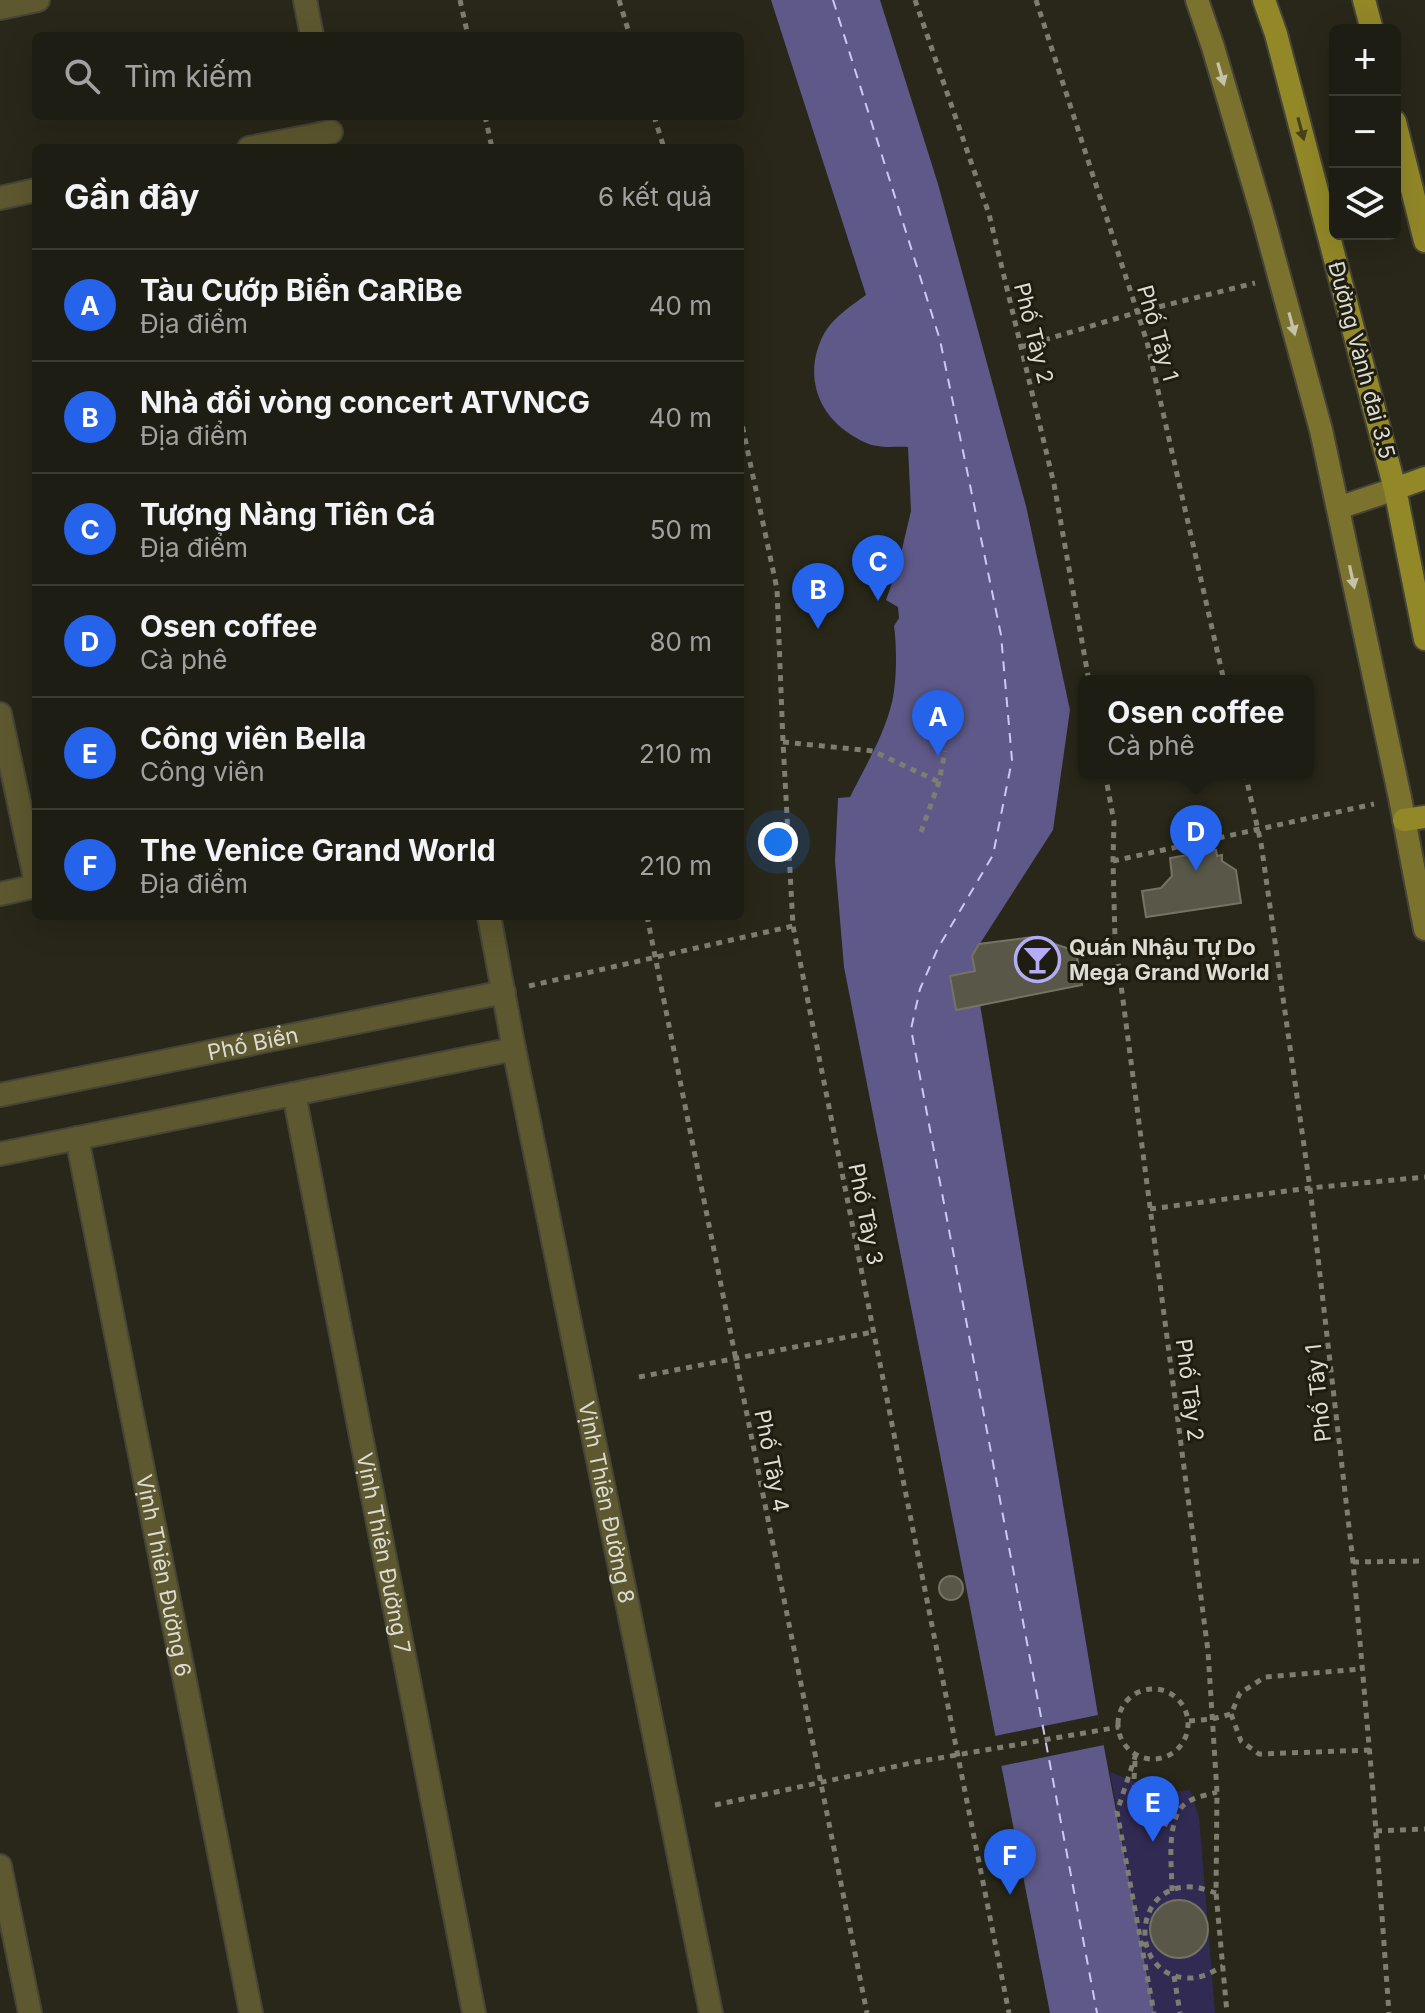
<!DOCTYPE html>
<html lang="vi">
<head>
<meta charset="utf-8">
<style>
	body { margin:0; font-family:Inter,sans-serif; background:#2b2a21; color:#f1f3f6 }
	.controls { position:absolute; right:24px; top:24px; display:grid; overflow:hidden; border-radius:12px; box-shadow:0 8px 32px #0002 }
	.controls button { width:72px; height:72px; display:grid; place-items:center; padding:0; border:0; border-bottom:2px solid #3c3b33; background:#1e1d13; color:#f1f3f6; font:40px sans-serif }
	.you { position:absolute; left:778px; top:842px; width:28px; height:28px; margin:-20px; border:6px solid #fff; border-radius:50%; background:#1a73e8; box-shadow:0 0 0 12px #1a73e833 }
	.badge { display:grid; place-items:center; width:52px; height:52px; border-radius:50%; background:#2563eb; color:#fff; font-size:26px; font-weight:700 }
	.pin { position:absolute; translate:-50% -66px; filter:drop-shadow(0 2px 4px #0008) }
	.pin::after { content:''; position:absolute; top:42px; width:28px; height:24px; background:inherit; clip-path:polygon(0 0,100% 0,50% 100%) }
	.popup { position:absolute; left:1078px; top:675px; width:236px; height:104px; box-sizing:border-box; display:grid; place-content:center; border-radius:12px; background:#1e1d13; filter:drop-shadow(0 2px 6px #0005); font-size:26px; white-space:nowrap; color:#a1a2a0 }
	.popup b { font-size:30px; color:#f1f3f6 }
	.popup::after { content:''; position:absolute; left:50%; top:100%; margin-left:-16px; border:16px solid transparent; border-top-color:#1e1d13 }
	.list { margin:0; padding:0; list-style:none }
	h2 { display:flex; justify-content:space-between; align-items:center; height:104px; margin:0; padding:0 32px; font-size:34px }
	h2 small { font-size:26px; font-weight:400; color:#a1a2a0 }
	.list li { display:grid; grid-template-columns:52px 1fr auto; gap:24px; align-items:center; box-sizing:border-box; height:112px; padding:0 32px; border-top:2px solid #3c3b33 }
	.list b { display:block; font-size:30px; white-space:nowrap }
	.list p { margin:0; font-size:26px; white-space:nowrap; color:#a1a2a0 }
	.list em { font-size:26px; font-style:normal; color:#a1a2a0 }
	.icon { flex:none; width:44px; height:44px; fill:none; stroke:currentColor; stroke-width:2; stroke-linecap:round; stroke-linejoin:round }
	.map { position:relative; flex:none; width:1425px; height:2013px; overflow:hidden }
	.search { position:absolute; background:#1e1d13; box-shadow:0 8px 32px #0002; left:32px; top:32px; width:712px; height:88px; display:flex; align-items:center; gap:20px; box-sizing:border-box; padding:0 28px; border-radius:12px; color:#a1a2a0; font-size:30px }
	.panel { position:absolute; background:#1e1d13; box-shadow:0 8px 32px #0002; left:32px; top:144px; width:712px; height:776px; border-radius:12px }
	.map>svg:first-child { display:block }
	.green { fill:#312b54 }
	.water { fill:#5e5988 }
	.pier { fill:#282719 }
	.lines { fill:none; stroke-linecap:round; stroke-linejoin:round }
	.ferry { stroke:#cbc8f5; stroke-width:2; stroke-dasharray:10 8; stroke-linecap:butt }
	.building { fill:#595848; stroke:#757363; stroke-width:2 }
	.minor-casing { stroke:#454437; stroke-width:26 }
	.secondary-casing { stroke:#454437; stroke-width:26 }
	.primary-casing { stroke:#454437; stroke-width:26 }
	.path { stroke:#7e7d72; stroke-width:5; stroke-dasharray:6 6; stroke-linecap:butt }
	.minor { stroke:#5d582f; stroke-width:22 }
	.secondary { stroke:#7b732d; stroke-width:22 }
	.primary { stroke:#928828; stroke-width:22 }
	.oneway { fill:#c4c2aa }
	.oneway2 { fill:#474218 }
	.labels { text-anchor:middle; dominant-baseline:central; stroke-width:6; stroke-linejoin:round; paint-order:stroke }
	.street-label { font-size:22px; fill:#dddcd3; stroke:#1f1d10 }
	.poi-label { font-size:22px; font-weight:bold; fill:#dddcd3; stroke:#1f1d10; text-anchor:start }
</style>
</head>
<body>
<div class="map">
<svg width="1425" height="2013" viewBox="0 0 1425 2013">
	<rect width="100%" height="100%" fill="#282719"/>
	<path class="green" d="M1110 1772 1163 1793 1190 1790 1199 1817 1215 2013H1154Z"/>
	<path class="water" d="M771 0H880L938 184 1026 506 1070 710 1053 830 972 956 1098 1715 1154 2013H1050L844 967 835 861 838 798 850 797C864 769 883 737 891 706 897 687 897 646 894 626L899 618 898 607 886 600 898 566 911 511 908 447C899 446 887 448 878 446 867 445 858 439 850 434 814 411 804 369 825 332 835 316 851 306 866 295Z"/>
	<path class="pier" d="M1098 1715 1104 1745 1001 1766 995 1736Z"/>
	<g class="lines">
		<path class="ferry" d="M833 0 940 340 1001 635 1012 760 993 855 938 948 920 989 911 1029 1097 2013"/>
	</g>
	<path class="building" d="M1216 850 1217 856 1222 855V861L1236 870 1241 903 1146 917 1142 891 1161 888 1172 876 1170 858Z
		M1033 937 1076 951 1082 985 956 1010 950 976 975 971 972 956 979 944Z
		M939 1588a12 12 0 1 1 24 0a12 12 0 1 1-24 0Z
		M1150 1929a29 29 0 1 1 58 0a29 29 0 1 1-58 0Z"/>
	<g class="lines">
		<defs>
			<g id="minor">
				<path d="M305 0 312 36"/>
				<path d="M0 8 38 0"/>
				<path d="M249 148 331 132"/>
				<path d="M0 198 36 190"/>
				<path d="M0 714 36 883"/>
				<path d="M0 894 36 886"/>
				<path id="s1" d="M489 916 514 1049 711 2013"/>
				<path id="s2" d="M294 1094 474 2013"/>
				<path id="s3" d="M0 1095 504 992"/>
				<path id="s4" d="M77 1138 251 2013"/>
				<path d="M0 1154 514 1049"/>
				<path d="M0 1866 30 2013"/>
			</g>
			<path id="secondary" d="M1197 0 1213 47 1263 217 1321 430 1400 798 1425 929
				M1338 508 1395 489"/>
			<path id="primary" d="M1264 0 1276 34 1395 489 1425 639
				M1364 0 1372 30
				M1395 122 1425 241
				M1395 489 1425 478
				M1404 820 1425 817"/>
		</defs>
		<use href="#minor" class="minor-casing"/>
		<use href="#secondary" class="secondary-casing"/>
		<use href="#primary" class="primary-casing"/>
		<path class="path" d="M460 0 468 36
			M619 0 630 36
			M915 0 989 214 1054 484 1089 681
			M1036 0 1147 342 1224 681
			M485 116 492 148
			M654 116 664 148
			M1021 347 1138 312 1255 283
			M740 415 777 589 783 742 793 926 1009 2013
			M783 742 873 751 939 782
			M1105 773 1114 822 1113 861 1115 939 1208 1651 1217 1792 1216 1893 1227 2013
			M1245 773 1261 843 1310 1188 1353 1562 1373 1791 1389 2013
			M921 832 939 782 945 751
			M1113 861 1374 804
			M647 916 867 2013
			M529 986 793 926
			M1150 1209 1310 1188 1425 1177
			M639 1377 873 1332
			M1353 1562 1425 1561
			M1118 1724a35 35 0 1 1 70 0a35 35 0 1 1-70 0Z
			M1231 1714 1241 1741 1259 1754 1370 1750
			M1189 1721 1212 1719 1231 1714 1240 1693 1265 1677 1362 1669
			M1136 1754 1117 1812 1154 2013
			M1135 1761C1135 1769 1133 1781 1135 1789 1140 1808 1157 1818 1172 1828
			M715 1805 916 1762 1119 1727
			M1376 1831 1425 1829
			M1172 1891C1172 1866 1165 1819 1186 1803 1194 1797 1208 1795 1217 1792
			M1216 1893C1209 1891 1200 1887 1192 1887 1132 1883 1128 1976 1188 1978 1201 1979 1212 1972 1223 1966
			M1174 1976 1180 2013"/>
		<use href="#minor" class="minor"/>
		<use href="#secondary" class="secondary"/>
		<use href="#primary" class="primary"/>
	</g>
	<defs><path id="oneway-solid" d="M-6-.8H1V-3.2L6.5 0L1 3.2V.8H-6Z" transform="scale(2)"/></defs>
	<g class="oneway">
		<use href="#oneway-solid" transform="translate(1221 74) rotate(74)"/>
		<use href="#oneway-solid" transform="translate(1292 324) rotate(75)"/>
		<use href="#oneway-solid" transform="translate(1352 577) rotate(78)"/>
	</g>
	<use class="oneway2" href="#oneway-solid" transform="translate(1301 129) rotate(75)"/>
	<defs>
		<symbol id="bar-ring" viewBox="-11 -11 22 22"><circle r="9.5" fill="#1f1d10" stroke="#b4acf9" stroke-width="1.5"/><path d="M-6-5H6L.8 .8V4.5H3.5V6h-7V4.5H-.8V.8Z" fill="#b4acf9"/></symbol>
	</defs>
	<g fill-rule="evenodd">
		<use href="#bar-ring" x="1012" y="934" width="51" height="51"/>
	</g>
	<g class="labels">
		<g class="street-label">
			<text transform="translate(1034 333) rotate(76)">Phố Tây 2</text>
			<text transform="translate(1158 333) rotate(74)">Phố Tây 1</text>
			<text transform="translate(1362 360) rotate(75)">Đường Vành đai 3.5</text>
			<text stroke="none"><textPath href="#s3" startOffset="258">Phố Biển</textPath></text>
			<text transform="translate(866 1214) rotate(79)">Phố Tây 3</text>
			<text transform="translate(1190 1390) rotate(83)">Phố Tây 2</text>
			<text transform="translate(1318 1393) rotate(-96)">Phố Tây 1</text>
			<text transform="translate(772 1461) rotate(79)">Phố Tây 4</text>
			<text stroke="none"><textPath href="#s1" startOffset="598">Vịnh Thiên Đường 8</textPath></text>
			<text stroke="none"><textPath href="#s2" startOffset="468">Vịnh Thiên Đường 7</textPath></text>
			<text stroke="none"><textPath href="#s4" startOffset="446">Vịnh Thiên Đường 6</textPath></text>
		</g>
		<g class="poi-label">
			<text x="1069" y="947">Quán Nhậu Tự Do<tspan x="1069" dy="25">Mega Grand World</tspan></text>
		</g>
	</g>
</svg>
<div class="controls">
<button>+</button>
<button>−</button>
<button><svg class="icon" aria-label="layers" viewBox="0 0 24 24"><path d="M12 4l9 5-9 5-9-5zM3 14l9 5 9-5"/></svg></button>
</div>
<div class="you"></div>
<div class="pin badge" style="left:938px;top:756px">A</div>
<div class="pin badge" style="left:818px;top:629px">B</div>
<div class="pin badge" style="left:878px;top:601px">C</div>
<div class="pin badge" style="left:1196px;top:871px">D</div>
<div class="popup"><b>Osen coffee</b>Cà phê</div>
<div class="pin badge" style="left:1153px;top:1842px">E</div>
<div class="pin badge" style="left:1010px;top:1895px">F</div>
<div class="search"><svg class="icon" aria-label="search" viewBox="0 0 24 24"><circle cx="10" cy="10" r="6"/><path d="M15 15l6 6"/></svg>Tìm kiếm</div>
<section class="panel">
<h2>Gần đây<small>6 kết quả</small></h2>
<ul class="list">
<li><span class="badge">A</span><div><b>Tàu Cướp Biển CaRiBe</b><p>Địa điểm</p></div><em>40 m</em></li>
<li><span class="badge">B</span><div><b>Nhà đổi vòng concert ATVNCG</b><p>Địa điểm</p></div><em>40 m</em></li>
<li><span class="badge">C</span><div><b>Tượng Nàng Tiên Cá</b><p>Địa điểm</p></div><em>50 m</em></li>
<li><span class="badge">D</span><div><b>Osen coffee</b><p>Cà phê</p></div><em>80 m</em></li>
<li><span class="badge">E</span><div><b>Công viên Bella</b><p>Công viên</p></div><em>210 m</em></li>
<li><span class="badge">F</span><div><b>The Venice Grand World</b><p>Địa điểm</p></div><em>210 m</em></li>
</ul>
</section>
</div>
</body>
</html>
